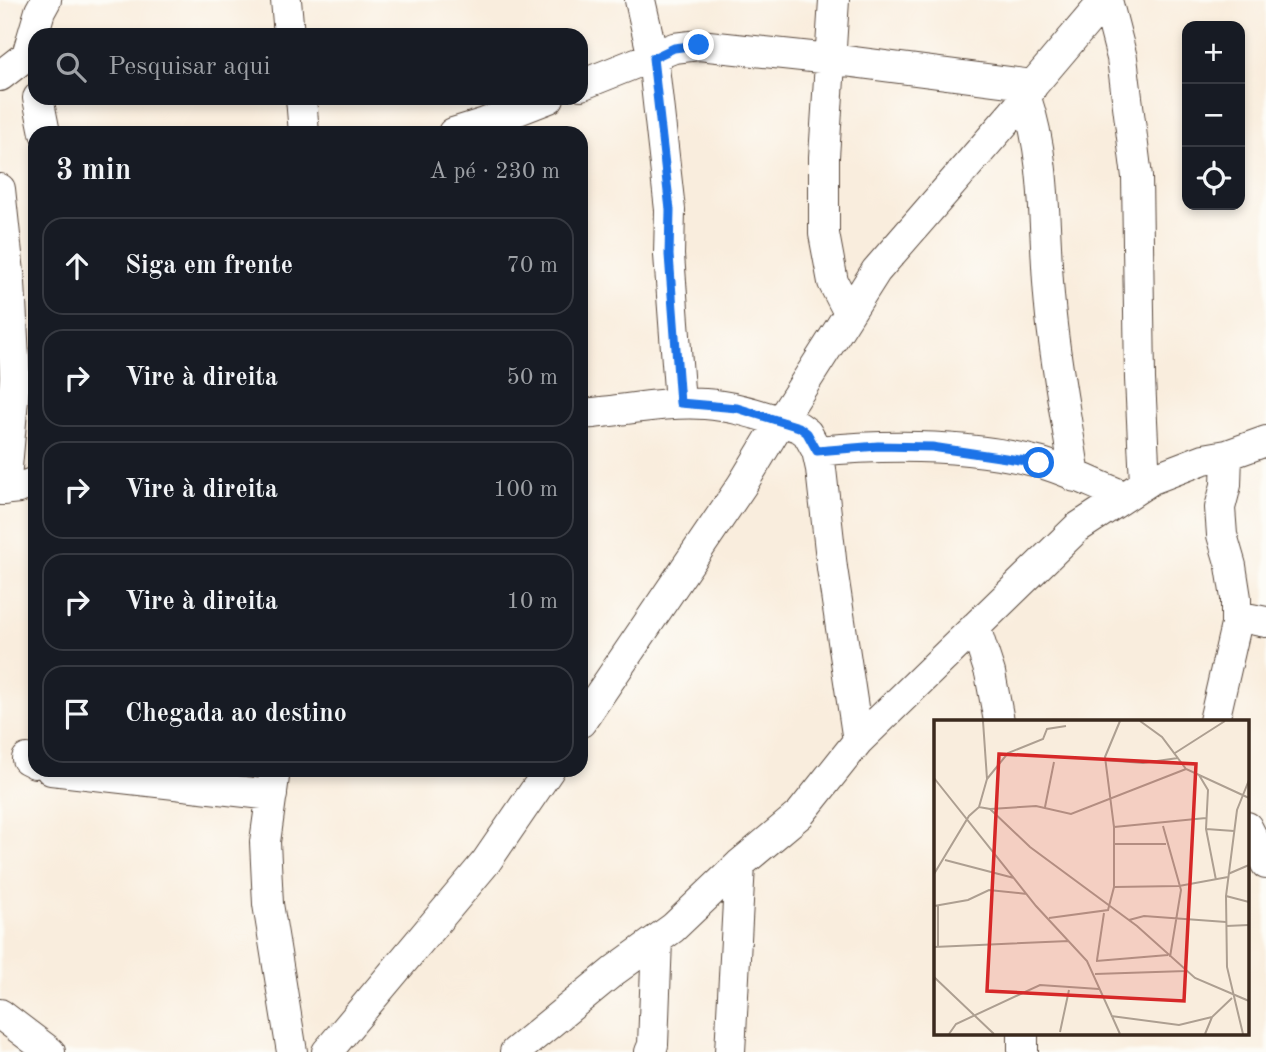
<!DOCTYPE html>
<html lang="pt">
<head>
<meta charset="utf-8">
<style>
	body { margin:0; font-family:"Old Standard TT",serif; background:#242831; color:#f1f3f6 }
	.controls { position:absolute; right:21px; top:21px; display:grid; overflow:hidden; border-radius:14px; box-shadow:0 4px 10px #0003 }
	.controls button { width:63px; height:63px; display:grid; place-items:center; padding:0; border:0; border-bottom:2px solid #363941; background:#171b24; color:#f1f3f6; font:35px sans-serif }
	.stop { position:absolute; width:21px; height:21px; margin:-16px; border:5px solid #1a73e8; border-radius:50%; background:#fff }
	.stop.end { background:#1a73e8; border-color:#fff; box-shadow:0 2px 7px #0008 }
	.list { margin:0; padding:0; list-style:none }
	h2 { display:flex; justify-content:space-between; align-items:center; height:91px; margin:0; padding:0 28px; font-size:30px }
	h2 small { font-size:23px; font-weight:400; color:#9ea1a6 }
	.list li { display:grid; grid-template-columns:46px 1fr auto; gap:21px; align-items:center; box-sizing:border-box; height:98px; margin:0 14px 14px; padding:0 14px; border:2px solid #363941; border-radius:21px }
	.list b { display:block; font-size:26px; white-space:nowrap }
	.list em { font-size:23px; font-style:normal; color:#9ea1a6 }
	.icon { flex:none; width:38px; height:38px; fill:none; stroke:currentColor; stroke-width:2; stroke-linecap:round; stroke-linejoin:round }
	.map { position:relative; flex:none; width:1266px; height:1052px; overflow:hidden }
	.search { position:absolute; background:#171b24; box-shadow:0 4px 10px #0003; left:28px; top:28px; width:560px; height:77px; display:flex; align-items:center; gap:18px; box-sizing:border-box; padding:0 24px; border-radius:21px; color:#9ea1a6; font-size:26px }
	.panel { position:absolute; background:#171b24; box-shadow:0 4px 10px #0003; left:28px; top:126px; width:560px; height:651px; border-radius:21px }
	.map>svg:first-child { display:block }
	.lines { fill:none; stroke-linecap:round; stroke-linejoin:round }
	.minor-casing { stroke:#58473b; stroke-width:32 }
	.minor { stroke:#fff; stroke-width:30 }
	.route { stroke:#1a73e8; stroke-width:9 }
	.inset-road { fill:none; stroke:#ad9f91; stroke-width:2 }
	.view { fill:#d62828; fill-opacity:0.15; stroke:#d62828; stroke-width:3.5 }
	.inset-edge { fill:none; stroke:#3b2a1e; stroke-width:3.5 }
</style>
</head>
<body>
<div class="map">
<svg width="1266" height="1052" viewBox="0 0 1266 1052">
	<rect width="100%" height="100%" fill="#fdfcf7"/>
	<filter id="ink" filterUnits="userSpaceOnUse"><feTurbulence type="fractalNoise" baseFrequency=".0143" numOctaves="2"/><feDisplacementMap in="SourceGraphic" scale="14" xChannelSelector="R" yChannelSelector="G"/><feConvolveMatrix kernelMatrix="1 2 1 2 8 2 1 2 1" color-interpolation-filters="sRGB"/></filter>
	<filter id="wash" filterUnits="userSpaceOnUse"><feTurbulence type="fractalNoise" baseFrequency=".00686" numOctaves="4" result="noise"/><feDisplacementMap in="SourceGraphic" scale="28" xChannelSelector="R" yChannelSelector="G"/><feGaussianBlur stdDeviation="1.57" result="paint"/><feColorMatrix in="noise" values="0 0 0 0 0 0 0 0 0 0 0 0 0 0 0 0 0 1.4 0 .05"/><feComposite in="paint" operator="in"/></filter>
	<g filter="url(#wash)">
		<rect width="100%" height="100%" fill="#f9eddd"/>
	</g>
	<g filter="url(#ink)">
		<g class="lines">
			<defs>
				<path id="minor" d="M286 0 289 35
					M640 0 653 58 670 210 669 255 680 403
					M834 0 824 157V234L833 282 849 313
					M1107 0 1122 58 1137 177 1140 379 1145 483
					M0 76 27 55 40 11 46 0
					M581 85 674 48 699 45 830 59 1033 85
					M38 98 45 133
					M301 98 304 133
					M1026 98C1048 162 1043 239 1050 306 1055 363 1067 420 1075 477
					M453 133 485 123 549 98
					M0 189 10 282 15 377 5 490
					M581 414C621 411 666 401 705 404 737 406 768 418 799 427L807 433 817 451 821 469 832 568 858 741
					M817 451C891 444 966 444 1038 462 1067 470 1096 485 1124 496
					M0 490 19 488 35 482
					M1236 616 1266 622
					M975 627 990 673 999 721
					M1214 721 1236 625V598L1231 566 1222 535 1220 508 1226 485 1227 455
					M581 722 742 485 780 422 876 271 1026 98 1033 85 1105 0
					M27 759 35 763
					M51 770 272 795
					M275 770 265 842 268 904 292 1052
					M1247 827 1266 864
					M0 1014 50 1052
					M1023 1033V1052
					M327 1052 486 862 549 770
					M515 1052 615 970 673 928 740 864 800 814 858 741 1077 528 1152 479 1204 459 1227 455 1266 441
					M650 1052 653 1045 657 940
					M730 1052 740 864"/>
			</defs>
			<use href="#minor" class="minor-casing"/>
			<use href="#minor" class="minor"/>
		</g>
	</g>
	<g class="lines" filter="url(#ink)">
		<path class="route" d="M699 45 674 48 653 58 670 210 669 255 680 403 737 408 799 427 807 433 817 451 878 446 932 447 1039 463"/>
	</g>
	<g transform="translate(934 720)">
		<rect width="315" height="315" fill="#f9eddd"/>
		<path class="inset-road" d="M206 1 228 17 252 49 315 78M241 33 291 1M170 40 209 43 244 38M265 55 274 70 272 109 282 160M0 58 102 186 153 241 186 314M53 59 74 33 109 19 113 9 132 6M45 87 53 59 49 1M111 87 120 42M56 89 102 86 137 94 252 49M229 106 247 170 236 237M180 107 272 98M272 109 300 111M179 124H232M11 140 80 158M0 154 35 96 45 87 56 89 96 127 203 206 261 258 315 281M294 154 315 145M180 167 245 166 294 157M292 176 315 182M4 185V227M0 186 34 180 55 170 93 174M115 198 174 190 180 167V107L171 37 186 1M195 200 210 196 292 202M292 206 315 205M0 227 135 221M163 240 170 193M162 241 234 235M161 254 252 251M0 257 60 314M177 296 245 305 278 297M126 312 135 270M15 314 22 304 106 265 165 269M271 314 278 297 298 278M309 314 293 247 292 176 303 90 315 60"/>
		<path class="view" d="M65 34 262 44 250 281 53 271Z"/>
		<rect width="315" height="315" class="inset-edge"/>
	</g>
</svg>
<div class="controls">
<button>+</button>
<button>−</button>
<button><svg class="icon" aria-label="locate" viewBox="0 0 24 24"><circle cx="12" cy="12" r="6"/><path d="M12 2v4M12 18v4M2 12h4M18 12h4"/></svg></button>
</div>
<div class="stop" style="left:1039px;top:463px"></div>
<div class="stop end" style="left:699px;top:45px"></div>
<div class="search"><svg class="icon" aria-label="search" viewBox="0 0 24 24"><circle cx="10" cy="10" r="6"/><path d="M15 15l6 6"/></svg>Pesquisar aqui</div>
<section class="panel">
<h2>3 min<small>A pé · 230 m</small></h2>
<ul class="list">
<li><svg class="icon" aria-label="ahead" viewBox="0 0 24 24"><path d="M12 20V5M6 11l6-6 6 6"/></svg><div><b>Siga em frente</b></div><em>70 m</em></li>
<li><svg class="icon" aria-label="right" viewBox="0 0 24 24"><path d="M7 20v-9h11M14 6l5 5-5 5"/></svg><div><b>Vire à direita</b></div><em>50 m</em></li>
<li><svg class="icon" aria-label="right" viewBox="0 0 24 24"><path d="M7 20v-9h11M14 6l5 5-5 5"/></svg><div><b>Vire à direita</b></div><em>100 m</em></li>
<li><svg class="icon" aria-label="right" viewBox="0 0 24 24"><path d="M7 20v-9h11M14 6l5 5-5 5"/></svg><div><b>Vire à direita</b></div><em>10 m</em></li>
<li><svg class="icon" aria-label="arrive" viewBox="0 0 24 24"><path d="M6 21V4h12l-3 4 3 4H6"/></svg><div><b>Chegada ao destino</b></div></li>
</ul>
</section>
</div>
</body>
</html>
